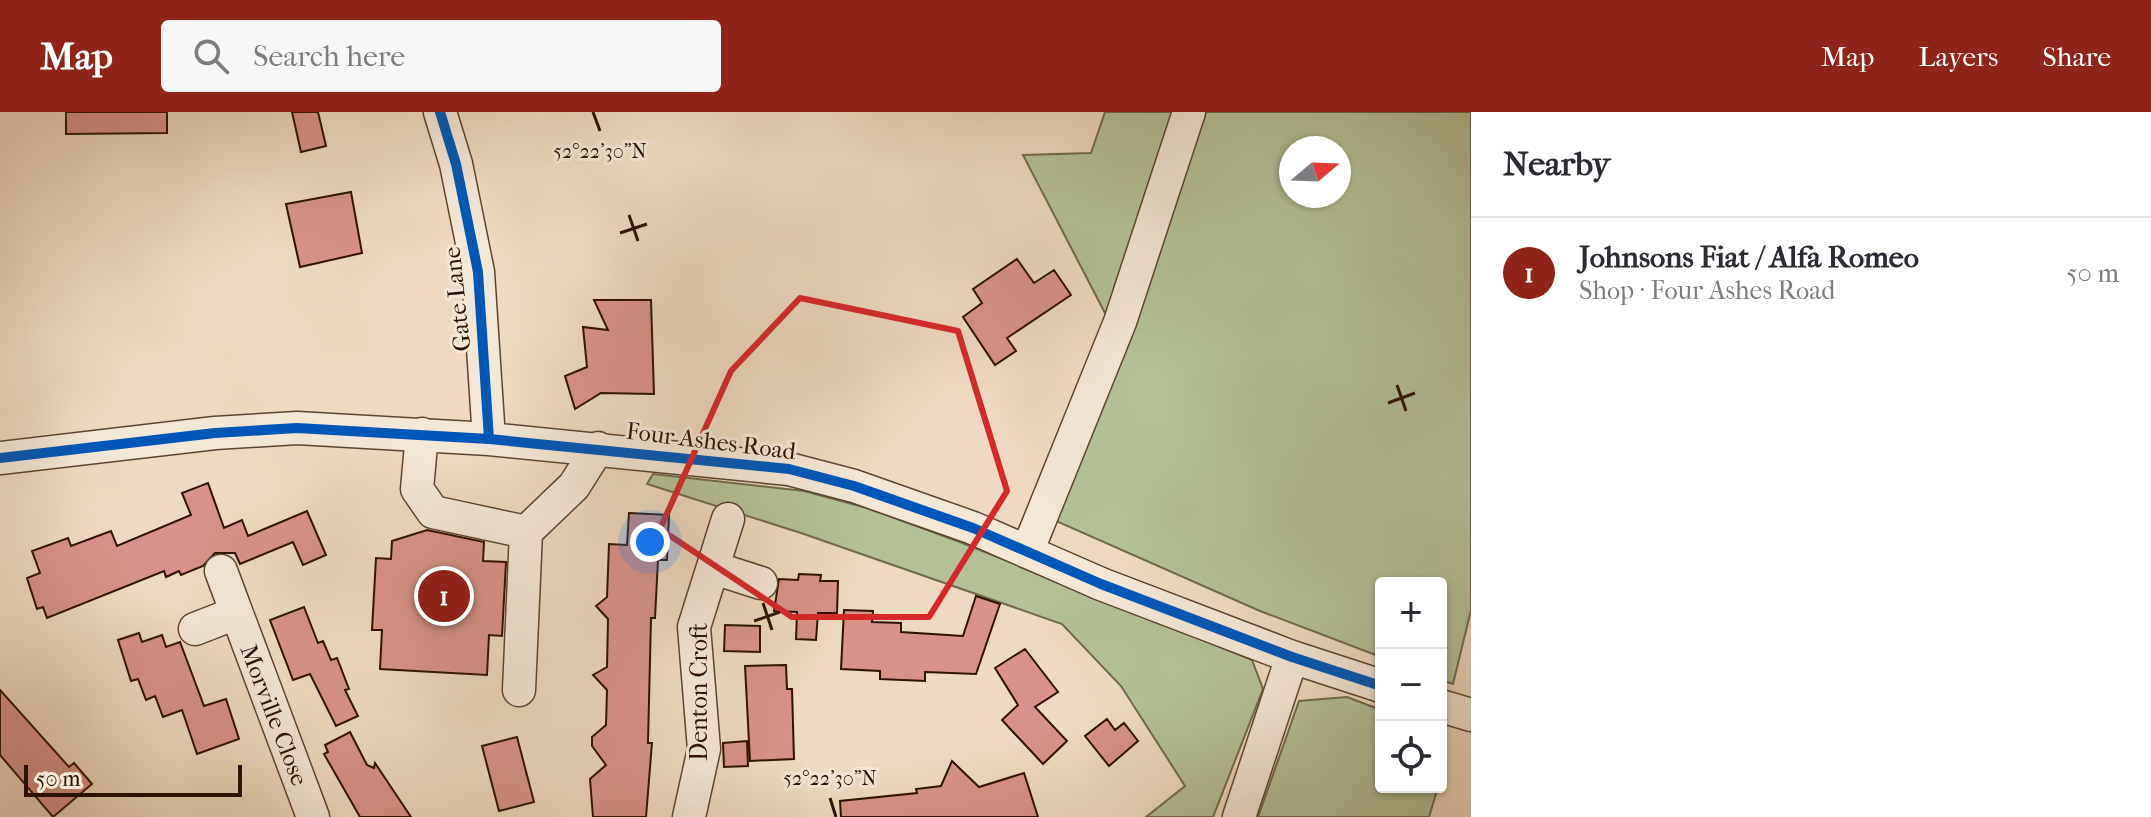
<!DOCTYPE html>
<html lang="en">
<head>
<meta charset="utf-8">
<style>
	body { margin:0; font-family:"IM FELL French Canon",serif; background:#f7f7f7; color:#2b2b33 }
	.controls { position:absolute; right:24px; bottom:24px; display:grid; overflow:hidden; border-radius:8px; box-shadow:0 2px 6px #0004 }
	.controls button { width:72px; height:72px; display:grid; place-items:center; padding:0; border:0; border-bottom:2px solid #e1e1e2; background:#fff; color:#2b2b33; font:40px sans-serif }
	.compass { position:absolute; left:1279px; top:24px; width:72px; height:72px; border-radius:50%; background:#fff; box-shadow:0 2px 6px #0004; rotate:71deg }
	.scale { position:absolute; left:24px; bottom:20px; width:218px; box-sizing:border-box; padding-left:8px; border:4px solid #2d1200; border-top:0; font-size:22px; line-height:28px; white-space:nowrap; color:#2d1200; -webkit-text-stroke:6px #f3e7d6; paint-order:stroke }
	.you { position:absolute; left:650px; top:430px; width:28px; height:28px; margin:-20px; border:6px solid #fff; border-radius:50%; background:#1a73e8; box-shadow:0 0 0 12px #1a73e833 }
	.badge { display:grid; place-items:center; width:52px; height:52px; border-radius:50%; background:#8f2418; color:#fff; font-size:26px; font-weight:700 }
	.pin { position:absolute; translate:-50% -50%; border:4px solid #fff; box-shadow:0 2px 8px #0006 }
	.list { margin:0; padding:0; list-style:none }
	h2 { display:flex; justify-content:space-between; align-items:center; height:104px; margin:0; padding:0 32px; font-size:34px }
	h2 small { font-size:26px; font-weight:400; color:#7c7c81 }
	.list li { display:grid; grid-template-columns:52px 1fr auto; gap:24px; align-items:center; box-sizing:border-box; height:112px; padding:0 32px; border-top:2px solid #e1e1e2 }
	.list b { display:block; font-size:30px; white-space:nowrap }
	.list p { margin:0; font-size:26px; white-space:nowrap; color:#7c7c81 }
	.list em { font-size:26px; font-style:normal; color:#7c7c81 }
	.icon { flex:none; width:44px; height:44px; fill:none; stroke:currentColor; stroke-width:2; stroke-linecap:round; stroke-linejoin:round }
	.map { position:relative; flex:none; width:1471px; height:705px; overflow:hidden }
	header { display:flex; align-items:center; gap:48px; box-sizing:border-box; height:112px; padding:0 40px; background:#8f2418; color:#fff }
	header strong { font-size:38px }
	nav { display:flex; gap:44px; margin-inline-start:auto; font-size:28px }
	.search { width:560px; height:72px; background:#f7f7f7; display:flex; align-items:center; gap:20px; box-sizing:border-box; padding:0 28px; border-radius:8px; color:#7c7c81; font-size:30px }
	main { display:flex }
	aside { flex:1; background:#fff }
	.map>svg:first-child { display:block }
	.green { fill:#b4c196; stroke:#706a4b; stroke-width:2; fill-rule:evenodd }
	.building { fill:#d89289; stroke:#2d1200; stroke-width:2 }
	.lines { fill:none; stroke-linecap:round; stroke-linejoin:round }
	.minor-casing { stroke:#5d4430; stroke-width:35 }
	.minor { stroke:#f3e7d6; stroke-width:32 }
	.cycleway-casing { stroke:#f3e7d6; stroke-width:15 }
	.cycleway { stroke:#0057b8; stroke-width:10 }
	.marked { fill:none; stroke:#d62828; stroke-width:6; stroke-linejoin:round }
	.ticks { fill:none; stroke:#2d1200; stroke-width:3 }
	.labels { text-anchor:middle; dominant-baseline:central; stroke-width:6; stroke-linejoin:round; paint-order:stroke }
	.street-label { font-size:24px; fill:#2d1200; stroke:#f3e7d6 }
	.ticks-label { font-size:20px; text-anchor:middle; fill:#2d1200; stroke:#f3e7d6; stroke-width:6; stroke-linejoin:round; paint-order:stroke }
</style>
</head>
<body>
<header>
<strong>Map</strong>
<div class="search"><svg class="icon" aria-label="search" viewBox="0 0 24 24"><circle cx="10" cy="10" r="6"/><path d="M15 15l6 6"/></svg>Search here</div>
<nav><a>Map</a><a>Layers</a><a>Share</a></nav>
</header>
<main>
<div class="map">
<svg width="1471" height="705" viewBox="0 0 1471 705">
	<rect width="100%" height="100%" fill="#eddac0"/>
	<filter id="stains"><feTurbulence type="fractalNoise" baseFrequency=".0025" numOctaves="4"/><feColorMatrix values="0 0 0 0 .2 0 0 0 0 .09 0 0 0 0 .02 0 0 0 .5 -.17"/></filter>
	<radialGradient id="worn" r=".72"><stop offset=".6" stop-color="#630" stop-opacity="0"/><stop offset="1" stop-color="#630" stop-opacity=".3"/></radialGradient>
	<path class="green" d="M1105 0H1471V498L1453 572 1441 568V471H1381V545L1260 499 1056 409 1106 203 1023 43 1091 41ZM1291 36H1339V84H1291Z
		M653 362 804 379 867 396 960 430 1252 548 1263 577 1213 705H1146L1185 674 1121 574 1062 512 801 421 647 372Z
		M1347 585 1381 598V675H1438L1429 705H1258L1299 589Z"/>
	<path class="building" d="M66 0H167V21L66 22Z
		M292 0H318L326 34 301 40Z
		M351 80 362 141 300 155 286 92Z
		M1017 147 1034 171 1054 158 1071 183 1007 226 1016 239 995 253 963 205 982 191 973 177Z
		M594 188H651L654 282 601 281 575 297 565 264 587 255 583 215 608 218Z
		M208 371 224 416 242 408 248 424 307 399 326 443 303 453 293 430 240 452 235 441H215L203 454 181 463 179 459 166 465 164 459 47 506 43 495 37 497 27 466 40 461 32 439 68 426 71 434 111 419 117 434 191 403 182 381Z
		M629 401 669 403 667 448H658L655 506H651L648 631H652L646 705H593L590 667 606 653 592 634V625L606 613 607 578 593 563 607 555 608 507 596 494 607 485 609 432 627 433Z
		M427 418 484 430 483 449 506 450 502 524 489 523 487 563 380 557 382 518H372L376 446 391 447 392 429Z
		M799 462 821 463 820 469H838L837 501H818L816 528 796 527 797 500 774 499 779 467 798 468Z
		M976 484 1000 492 976 562 925 560V569L880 567V559L841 557 844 498 873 499 872 510 901 511V520L963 524Z
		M304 495 318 531 323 529 331 548 337 546 349 577 345 578 358 604 336 614 310 562 293 568 270 508Z
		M725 513 760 514V540L724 539Z
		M139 521 142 530 162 523 166 535 180 530 204 594 226 587 239 627 197 642 182 598 163 605 155 584 146 588 138 567 131 569 118 528Z
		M1025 537 1058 580 1035 595 1067 629 1043 652 1002 608 1018 593 995 556Z
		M786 553 787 577H792L794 647 750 649 745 554Z
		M0 578 69 655 74 651 92 672 53 705 0 643Z
		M1107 607 1115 618 1124 611 1138 629 1109 654 1085 624Z
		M350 620 367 653 374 656 375 651 411 705H360L324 642 328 640 325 633Z
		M517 625 534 690 499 699 482 634Z
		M747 629 748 654 724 655 723 631Z
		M952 649 979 675 1024 661 1038 705H841L840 689 917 681 916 677 941 674Z"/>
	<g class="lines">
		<defs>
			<path id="minor" d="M440 0 456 52 478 160 489 327
				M422 322 417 377 433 400 526 420
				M0 346 215 321 297 316 489 327 789 357 854 374 973 416 1101 472 1292 545 1381 574
				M1027 440 1120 210 1189 0
				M714 456 761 471
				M221 459 313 705
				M195 517 236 501
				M519 578 526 420 574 374 598 336
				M1441 594 1471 603
				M689 705 704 637 694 515 728 407
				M1239 705 1292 545"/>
		</defs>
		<use href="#minor" class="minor-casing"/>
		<use href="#minor" class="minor"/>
		<defs>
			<path id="cycleway" d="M440 0 456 52 478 160 489 327
				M0 346 215 321 297 316 489 327 789 357 854 374 973 416 1101 472 1292 545 1381 574"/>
		</defs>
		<use href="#cycleway" class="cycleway-casing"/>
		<use href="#cycleway" class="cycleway"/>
	</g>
	<path class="marked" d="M800 186 958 219 1007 379 929 505H792L660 417 731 259Z"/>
	<path class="ticks" d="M593 0 600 19M629 103 638 129M620 121 647 112M1397 273 1406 299M1388 291 1415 281M763 491 772 518M754 509 780 500M830 686 836 705"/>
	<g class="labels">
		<g class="street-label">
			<text transform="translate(457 187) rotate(-96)">Gate Lane</text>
			<text transform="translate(711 329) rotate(7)">Four Ashes Road</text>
			<text transform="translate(699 580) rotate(-90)">Denton Croft</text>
			<text transform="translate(274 603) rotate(69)">Morville Close</text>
		</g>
	</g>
	<g class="ticks-label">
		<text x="600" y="46">52°22'30"N</text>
		<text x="830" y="673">52°22'30"N</text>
	</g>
	<rect width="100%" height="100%" filter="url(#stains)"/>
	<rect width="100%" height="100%" fill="url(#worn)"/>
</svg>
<div class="controls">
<button>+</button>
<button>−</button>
<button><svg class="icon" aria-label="locate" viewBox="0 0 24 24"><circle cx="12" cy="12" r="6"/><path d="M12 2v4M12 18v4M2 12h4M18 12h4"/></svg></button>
</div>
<svg class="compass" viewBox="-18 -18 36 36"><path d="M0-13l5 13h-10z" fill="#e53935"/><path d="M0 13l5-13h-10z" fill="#7c7c81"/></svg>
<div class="scale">50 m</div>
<div class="you"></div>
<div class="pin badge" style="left:444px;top:484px">1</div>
</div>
<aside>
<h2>Nearby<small></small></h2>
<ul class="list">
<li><span class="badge">1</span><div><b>Johnsons Fiat / Alfa Romeo</b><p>Shop · Four Ashes Road</p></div><em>50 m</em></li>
</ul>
</aside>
</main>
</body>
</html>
